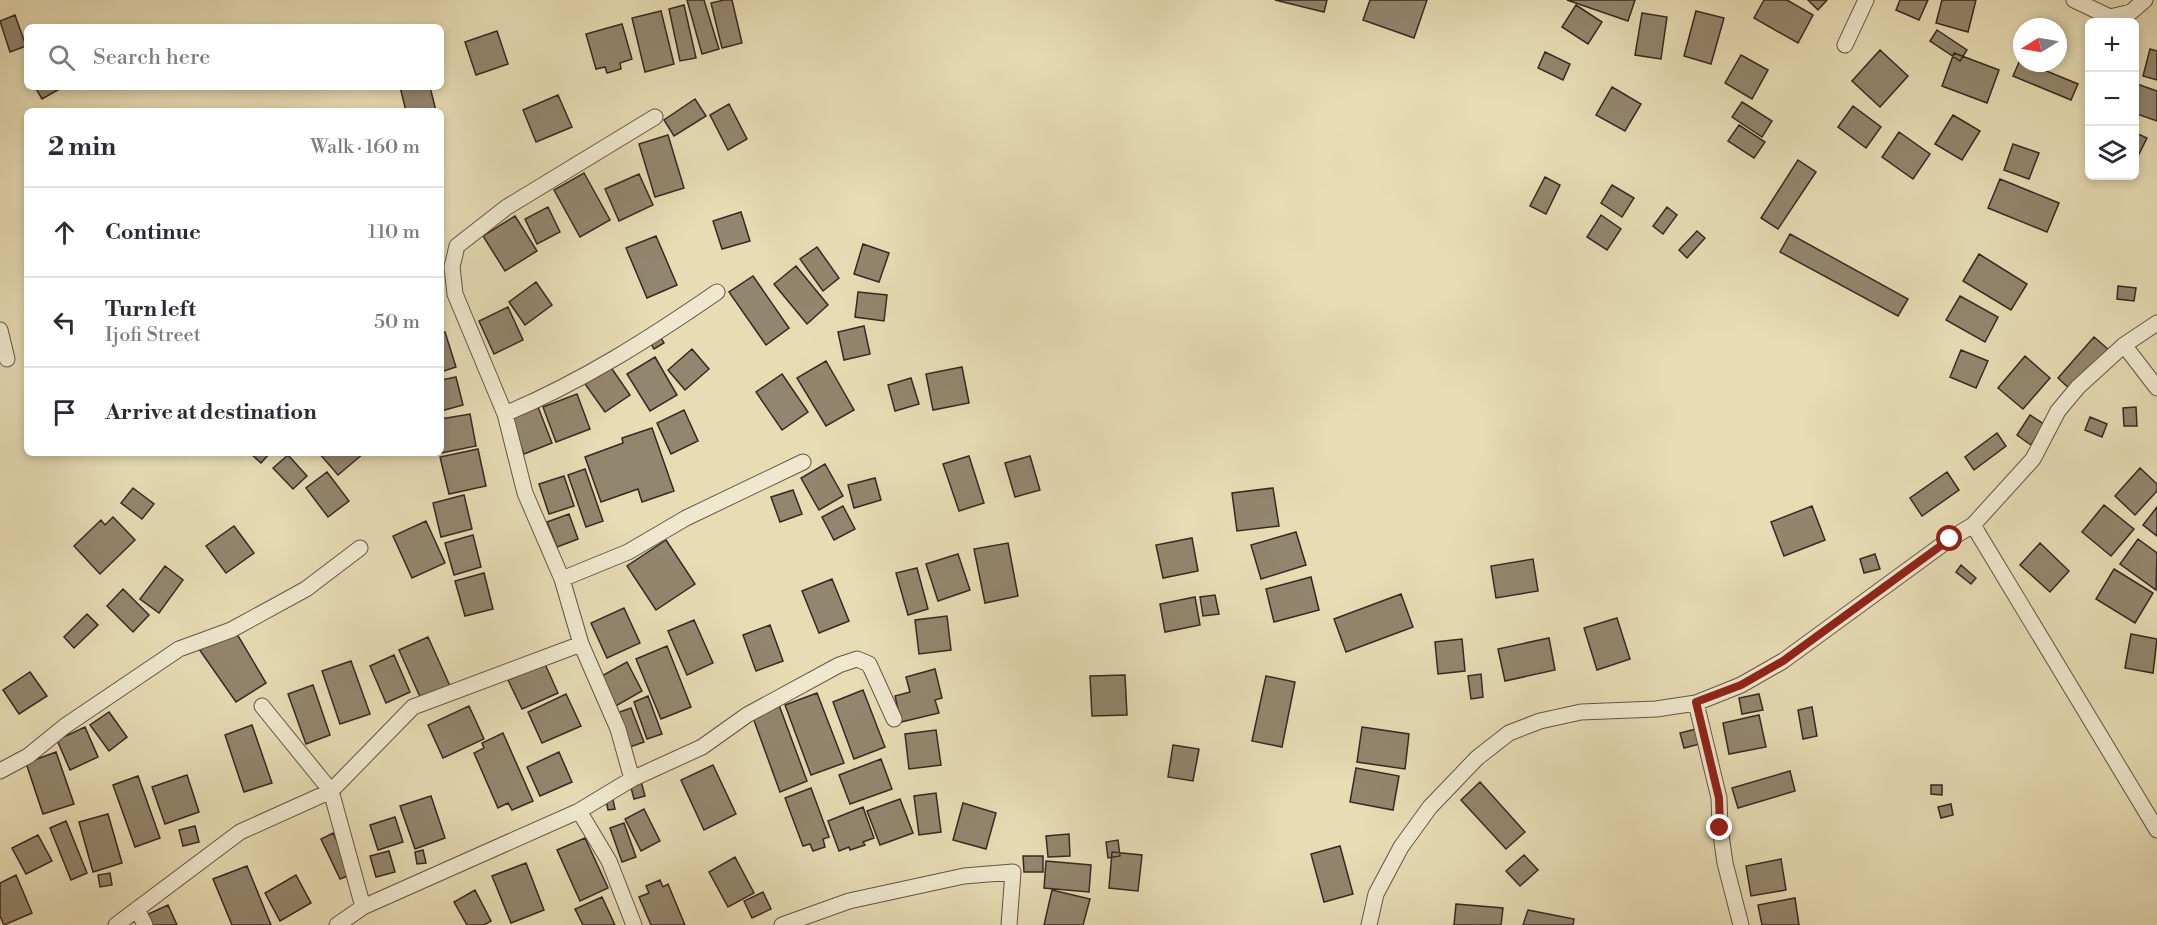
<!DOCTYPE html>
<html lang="en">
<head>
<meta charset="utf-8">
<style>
	body { margin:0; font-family:"Libre Bodoni",serif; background:#f7f7f7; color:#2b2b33 }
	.controls { position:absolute; right:18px; top:18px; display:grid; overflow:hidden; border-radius:9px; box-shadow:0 3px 9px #0003 }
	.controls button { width:54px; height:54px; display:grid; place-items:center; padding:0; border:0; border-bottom:2px solid #e1e1e2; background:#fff; color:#2b2b33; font:30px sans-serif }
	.compass { position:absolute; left:2013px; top:18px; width:54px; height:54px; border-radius:50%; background:#fff; box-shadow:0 3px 9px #0003; rotate:259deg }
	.stop { position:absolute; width:18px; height:18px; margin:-14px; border:4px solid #8f2418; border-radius:50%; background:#fff }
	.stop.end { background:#8f2418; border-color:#fff; box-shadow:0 2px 6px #0008 }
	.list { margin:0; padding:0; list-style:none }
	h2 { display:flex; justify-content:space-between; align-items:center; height:78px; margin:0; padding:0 24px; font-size:26px }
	h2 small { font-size:20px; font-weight:400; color:#7c7c81 }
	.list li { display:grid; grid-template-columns:39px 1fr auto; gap:18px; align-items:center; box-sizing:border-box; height:90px; padding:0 24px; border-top:2px solid #e1e1e2 }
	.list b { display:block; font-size:22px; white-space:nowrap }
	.list p { margin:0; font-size:20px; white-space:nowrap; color:#7c7c81 }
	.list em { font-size:20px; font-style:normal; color:#7c7c81 }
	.icon { flex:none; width:33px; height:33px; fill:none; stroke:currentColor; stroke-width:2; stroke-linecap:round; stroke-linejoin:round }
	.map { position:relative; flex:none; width:2157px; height:925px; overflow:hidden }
	.search { position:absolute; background:#fff; box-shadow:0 3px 9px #0003; left:24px; top:24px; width:420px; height:66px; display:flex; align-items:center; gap:15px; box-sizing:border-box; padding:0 21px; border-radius:9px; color:#7c7c81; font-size:22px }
	.panel { position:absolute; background:#fff; box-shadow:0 3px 9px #0003; left:24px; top:108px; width:420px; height:348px; border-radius:9px }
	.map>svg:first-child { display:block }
	.building { fill:#93866e; stroke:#382823; stroke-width:1.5 }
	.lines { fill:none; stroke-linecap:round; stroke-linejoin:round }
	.minor-casing { stroke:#645547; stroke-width:17 }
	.minor { stroke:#efe8ce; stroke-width:15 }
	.route { stroke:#8f2418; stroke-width:8 }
</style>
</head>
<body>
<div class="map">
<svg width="2157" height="925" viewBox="0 0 2157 925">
	<rect width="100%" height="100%" fill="#e7dcb4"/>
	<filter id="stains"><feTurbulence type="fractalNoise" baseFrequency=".00333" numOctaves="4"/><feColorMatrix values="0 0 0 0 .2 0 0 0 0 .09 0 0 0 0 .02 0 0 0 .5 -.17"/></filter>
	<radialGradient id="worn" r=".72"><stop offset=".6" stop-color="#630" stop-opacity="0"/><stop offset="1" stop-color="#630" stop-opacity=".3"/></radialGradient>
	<path class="building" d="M687 0H704L719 49 702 54Z
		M724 0H732L742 43 722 48 711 3Z
		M1275 0H1327L1324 12Z
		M1370 0H1427L1414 38 1363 20Z
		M1567 0H1635L1628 21Z
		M1764 0H1787L1813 15 1798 43 1754 18Z
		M1808 0H1827L1818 10Z
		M1900 0H1928L1919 20 1896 10Z
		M1942 0H1976L1968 32 1936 23Z
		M684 5 696 58 680 61 669 9Z
		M1576 5 1602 22 1588 44 1562 27Z
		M661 11 674 64 645 72 632 18Z
		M1696 11 1724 18 1711 64 1684 56Z
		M1642 13 1667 17 1661 59 1635 55Z
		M15 15 26 46 10 52 0 21Z
		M622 24 632 59 620 63 621 69 607 73 605 67 596 69 586 34Z
		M1937 30 1967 50 1960 61 1930 41Z
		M497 31 508 64 476 75 465 42Z
		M2150 49 2157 51V80L2143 76Z
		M1880 50 1908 76 1880 107 1852 81Z
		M1545 52 1570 64 1563 80 1538 68Z
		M1954 53 1999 70 1987 103 1942 86Z
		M1741 55 1768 70 1752 99 1725 83Z
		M2020 60 2022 63H2027L2078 84 2071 100 2013 76Z
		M2137 84 2157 91V121L2134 113V92Z
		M35 87H63L42 99Z
		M400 87H430L436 111H406Z
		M1612 87 1641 104 1625 131 1596 115Z
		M558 95 572 127 536 142 523 110Z
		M695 99 706 116 674 136 664 120Z
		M1742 102 1772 121 1762 137 1732 117Z
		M729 104 747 139 728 150 710 115Z
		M1853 106 1881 127 1866 148 1838 127Z
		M1953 115 1980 131 1962 160 1935 144Z
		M1739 125 1765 142 1754 158 1728 141Z
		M1899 132 1930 154 1913 179 1882 157Z
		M2134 132 2147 138 2134 164Z
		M668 135 684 188 655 197 639 144Z
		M2013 144 2039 153 2029 179 2004 170Z
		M1798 160 1816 172 1778 229 1761 218Z
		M584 173 610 220 580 237 554 190Z
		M639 174 653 205 619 221 605 189Z
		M1545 177 1560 185 1546 214 1530 206Z
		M2000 179 2059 203 2047 232 1988 208Z
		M1612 185 1634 198 1622 217 1601 203Z
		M548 207 560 232 537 244 525 219Z
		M1667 207 1677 215 1663 234 1653 226Z
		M741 212 750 241 722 249 713 221Z
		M1601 215 1621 229 1607 250 1587 237Z
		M515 216 537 251 505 271 483 236Z
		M1697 231 1705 238 1687 258 1679 250Z
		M1790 234 1908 299 1898 316 1780 252Z
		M656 236 677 285 647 298 626 248Z
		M863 244 889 253 879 282 854 274Z
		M817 247 839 278 823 291 800 259Z
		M1979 254 2027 284 2011 310 1963 281Z
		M796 266 828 305 807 324 774 284Z
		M753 276 789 328 766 345 729 292Z
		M536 282 552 305 525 325 509 302Z
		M2118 286 2136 288 2134 301 2117 299Z
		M858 292 887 295 884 321 855 317Z
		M1960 296 1998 317 1985 342 1946 320Z
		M508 307 523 340 494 354 479 321Z
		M864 326 870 354 844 360 838 332Z
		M445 332 456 367 441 372V333Z
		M660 336 664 343 654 349 650 342Z
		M2094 337 2109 350 2073 392 2058 378Z
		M692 349 709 369 685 390 668 370Z
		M1961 350 1988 361 1976 388 1950 377Z
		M2025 356 2050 378 2023 409 1998 388Z
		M655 357 677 395 650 411 627 374Z
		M826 361 854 410 826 426 797 378Z
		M610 366 630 395 605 412 585 384Z
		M962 367 969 403 933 410 926 374Z
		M782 374 808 412 782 430 756 392Z
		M456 377 463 405 441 411V380Z
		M911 378 919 404 895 411 888 385Z
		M577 394 590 429 556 442 543 407Z
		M538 407 552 443 524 454 509 419Z
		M2136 407 2137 426H2124L2123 408Z
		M684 410 698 441 671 454 657 423Z
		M470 414 476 446 441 453V419Z
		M2030 415 2044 424 2031 445 2017 435Z
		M2090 417 2107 424 2102 437 2085 430Z
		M652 428 674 491 642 502 638 489 601 502 585 457 623 443 622 438Z
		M1997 433 2006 446 1974 470 1965 457Z
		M478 449 486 486 449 494 440 457Z
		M250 453H270L261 463Z
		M319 453H364L338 475Z
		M288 455 307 476 293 489 273 468Z
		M969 456 984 503 959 511 943 464Z
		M1030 456 1040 490 1015 497 1005 463Z
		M825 464 843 496 819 510 801 478Z
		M2140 468 2157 484V491L2135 515 2115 496Z
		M585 469 603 521 586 527 568 475Z
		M327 472 349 501 328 517 306 488Z
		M1947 472 1959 490 1922 516 1910 498Z
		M564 476 574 506 549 514 539 484Z
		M875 478 881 500 854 508 848 485Z
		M133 488 154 504 142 519 121 503Z
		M1273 488 1279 526 1237 531 1232 493Z
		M793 490 802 514 780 522 771 497Z
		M464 495 472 529 441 537 433 503Z
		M2104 505 2134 529 2111 556 2082 532Z
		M843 506 855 529 834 540 822 517Z
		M1812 506 1825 540 1784 556 1771 522Z
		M2157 507V536L2143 525Z
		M569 514 578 539 557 547 547 522Z
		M113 517 135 540 100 574 74 546 101 520 105 525Z
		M426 521 445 563 412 578 393 536Z
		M234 526 254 553 226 573 206 546Z
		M1296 532 1306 565 1261 579 1251 545Z
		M473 535 481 567 454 575 445 543Z
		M1192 538 1198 571 1163 578 1156 545Z
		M2138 539 2157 553 2156 590 2120 564Z
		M666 540 695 584 656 610 627 566Z
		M1008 543 1018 596 985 603 974 549Z
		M2040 543 2069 571 2050 592 2020 565Z
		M958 554 970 590 938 601 926 564Z
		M1875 554 1880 569 1864 573 1860 559Z
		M1533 559 1538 591 1496 598 1491 566Z
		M1961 565 1976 578 1971 584 1956 572Z
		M165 566 183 580 159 613 140 599Z
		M917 568 928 609 908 615 896 573Z
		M2114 569 2153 593 2135 623 2096 599Z
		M484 573 493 609 465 616 455 581Z
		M1311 577 1319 610 1274 622 1266 589Z
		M832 579 849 621 819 633 802 591Z
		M123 589 149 615 133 632 107 606Z
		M1401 594 1413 627 1346 652 1334 619Z
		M1215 595 1219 614 1203 616 1200 597Z
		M1195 597 1200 625 1165 632 1160 604Z
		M624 608 640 643 607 658 591 623Z
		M87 614 98 625 74 648 64 637Z
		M947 616 951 650 919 654 915 620Z
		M1617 618 1630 659 1597 670 1584 628Z
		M694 620 713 663 687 675 668 631Z
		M770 625 783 661 756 671 743 635Z
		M234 629 266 683 236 702 199 649Z
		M2131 634 2157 639 2153 673 2125 668Z
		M428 637 450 686 421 699 399 650Z
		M1549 638 1555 670 1505 681 1498 649Z
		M1462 639 1465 671 1438 674 1435 642Z
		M667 646 691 707 661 719 636 659Z
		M394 655 410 692 386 703 370 666Z
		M351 661 370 714 340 724 322 671Z
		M627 662 642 691 614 707 598 678Z
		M545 664 558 693 522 709 508 680Z
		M935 669 942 698 935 700 939 713 901 722 895 696 910 692 906 677Z
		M30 672 47 696 19 714 3 690Z
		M1481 674 1483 697 1471 699 1468 676Z
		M1125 675 1127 715 1092 716 1090 676Z
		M1266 676 1295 682 1282 747 1252 741Z
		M313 685 330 735 306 744 288 694Z
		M863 690 885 747 854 759 833 702Z
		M817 693 844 763 811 775 785 705Z
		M566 694 581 726 542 743 528 712Z
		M1759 694 1763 710 1742 714 1739 698Z
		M648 696 662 734 647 739 634 702Z
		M779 705 807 781 780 792 752 715Z
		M469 706 484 739 443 758 428 725Z
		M1812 707 1817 736 1803 739 1798 710Z
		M631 708 644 742 627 748 614 714Z
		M109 712 127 737 109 751 90 725Z
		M1759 715 1766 747 1729 754 1723 723Z
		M252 725 272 783 244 792 225 735Z
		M85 727 98 757 70 770 57 740Z
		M1362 727 1409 734 1405 769 1357 762Z
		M1696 729 1700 744 1684 748 1680 733Z
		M936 730 941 765 909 769 905 734Z
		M503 733 533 801 512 810 508 803 498 808 474 753 484 748 482 743Z
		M1173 745 1199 749 1193 781 1168 777Z
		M56 752 74 804 43 814 26 763Z
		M559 752 572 782 540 796 527 767Z
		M881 759 892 789 850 804 839 775Z
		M713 765 736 814 704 830 681 780Z
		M1356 768 1399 776 1393 810 1350 802Z
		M1790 771 1795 791 1738 808 1732 788Z
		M187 775 199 812 165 824 152 787Z
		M138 776 160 838 135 847 113 785Z
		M641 781 645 796 634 799 630 784Z
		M1480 782 1525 832 1506 849 1461 800Z
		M1931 785H1942V795L1931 794Z
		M811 788 829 837 823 839 825 847 813 851 810 844 803 846 785 798Z
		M936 793 941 832 919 835 914 796Z
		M612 795 615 809 608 810 605 796Z
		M431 796 445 838 415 849 400 806Z
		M900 799 913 833 880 845 867 811Z
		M963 803 996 813 986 849 953 840Z
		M1951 804 1953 815 1941 818 1938 807Z
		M863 807 874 838 863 842 865 845 850 850 849 847 839 851 828 821Z
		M644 809 660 841 641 851 625 819Z
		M108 814 122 863 93 872 79 822Z
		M395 817 403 842 378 850 370 825Z
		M66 821 87 873 71 880 50 828Z
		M624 823 636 857 622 862 610 828Z
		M195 826 199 842 183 846 179 830Z
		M333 833 352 874 340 879 321 839Z
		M1069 834 1070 856 1048 857 1046 836Z
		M38 835 52 861 26 874 12 848Z
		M585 838 608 888 580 901 557 850Z
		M1118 840 1120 856 1108 858 1106 842Z
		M1340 846 1353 894 1324 902 1311 854Z
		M423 850 426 863 417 864 415 852Z
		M389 851 395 872 376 877 370 856Z
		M1112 852 1142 855 1138 891 1109 888Z
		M1524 855 1538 870 1520 886 1506 871Z
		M1023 856H1043V872H1024Z
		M735 857 754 893 728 907 709 872Z
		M1781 859 1786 890 1751 896 1746 866Z
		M1046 861 1091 865 1089 892 1044 888Z
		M526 863 544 910 511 923 492 876Z
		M247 866 271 925H232L213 879Z
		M110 873 112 885 100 887 98 875Z
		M16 875 32 913 4 925 0 916V883Z
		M296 875 311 903 280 921 265 893Z
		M660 880 663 887 668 884 685 925H651L639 897 649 893 646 886Z
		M475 890 491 921 484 925H467L454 902Z
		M1052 890 1090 899 1083 925H1044Z
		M763 892 771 909 752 918 744 901Z
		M602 897 615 925H583L575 909Z
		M1795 898 1799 925H1762L1758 905Z
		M1456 904 1503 908 1501 925H1454Z
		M168 905 177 925H151L146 915Z
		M1528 910 1574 919 1573 925H1523Z"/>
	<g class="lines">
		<defs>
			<path id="minor" d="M2074 0 2110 17 2131 12 2145 0
				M1845 45 1866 0
				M0 330 7 359
				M2124 345 2157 388
				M505 414C581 382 649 339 717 292
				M1973 525 2157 830
				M562 579 628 552 686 518 803 462
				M1696 703 1719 798 1720 828 1725 863 1741 925
				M262 706 331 791 363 907
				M0 771 28 756 65 726 179 649 231 630 306 589 360 548
				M632 779 618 729 581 644 562 579 525 493 505 414 455 294 452 267 457 246 507 207 655 117
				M579 811 609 861 634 925
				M137 909 145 925
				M116 925 240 832 331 791 413 707 581 644
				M337 925 363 907 579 811 632 779 702 747 747 715 839 665 857 659 869 664 894 719
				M782 925 849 901 964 876 1013 872 1009 925
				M1369 925 1376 894 1401 847 1430 807 1477 758 1509 733 1540 721 1581 712 1656 709 1696 703 1741 685 1783 661 1950 539 1973 525 2033 459 2058 411 2078 387 2124 345 2157 323"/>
		</defs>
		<use href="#minor" class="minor-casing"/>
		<use href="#minor" class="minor"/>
	</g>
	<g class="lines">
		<path class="route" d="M1720 828 1719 798 1696 702 1741 685 1783 661 1950 539"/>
	</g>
	<rect width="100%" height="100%" filter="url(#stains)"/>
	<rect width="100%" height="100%" fill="url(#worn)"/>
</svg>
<div class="controls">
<button>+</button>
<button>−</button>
<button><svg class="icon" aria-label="layers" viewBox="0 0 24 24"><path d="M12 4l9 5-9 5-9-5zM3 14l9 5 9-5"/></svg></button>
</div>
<svg class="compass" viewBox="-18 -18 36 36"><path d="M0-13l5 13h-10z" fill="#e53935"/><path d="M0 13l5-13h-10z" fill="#7c7c81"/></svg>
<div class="stop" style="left:1950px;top:539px"></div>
<div class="stop end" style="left:1720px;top:828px"></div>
<div class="search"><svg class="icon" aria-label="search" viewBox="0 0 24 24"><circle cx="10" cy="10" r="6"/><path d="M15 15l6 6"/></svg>Search here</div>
<section class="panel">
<h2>2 min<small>Walk · 160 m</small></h2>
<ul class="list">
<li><svg class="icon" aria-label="ahead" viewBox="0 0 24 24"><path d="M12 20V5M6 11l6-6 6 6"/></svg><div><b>Continue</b></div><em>110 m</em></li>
<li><svg class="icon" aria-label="left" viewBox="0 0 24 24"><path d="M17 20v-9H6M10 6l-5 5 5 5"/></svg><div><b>Turn left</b><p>Ijofi Street</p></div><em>50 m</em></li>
<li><svg class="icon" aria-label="arrive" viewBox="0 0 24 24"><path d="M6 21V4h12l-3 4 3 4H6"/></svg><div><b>Arrive at destination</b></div></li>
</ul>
</section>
</div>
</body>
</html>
